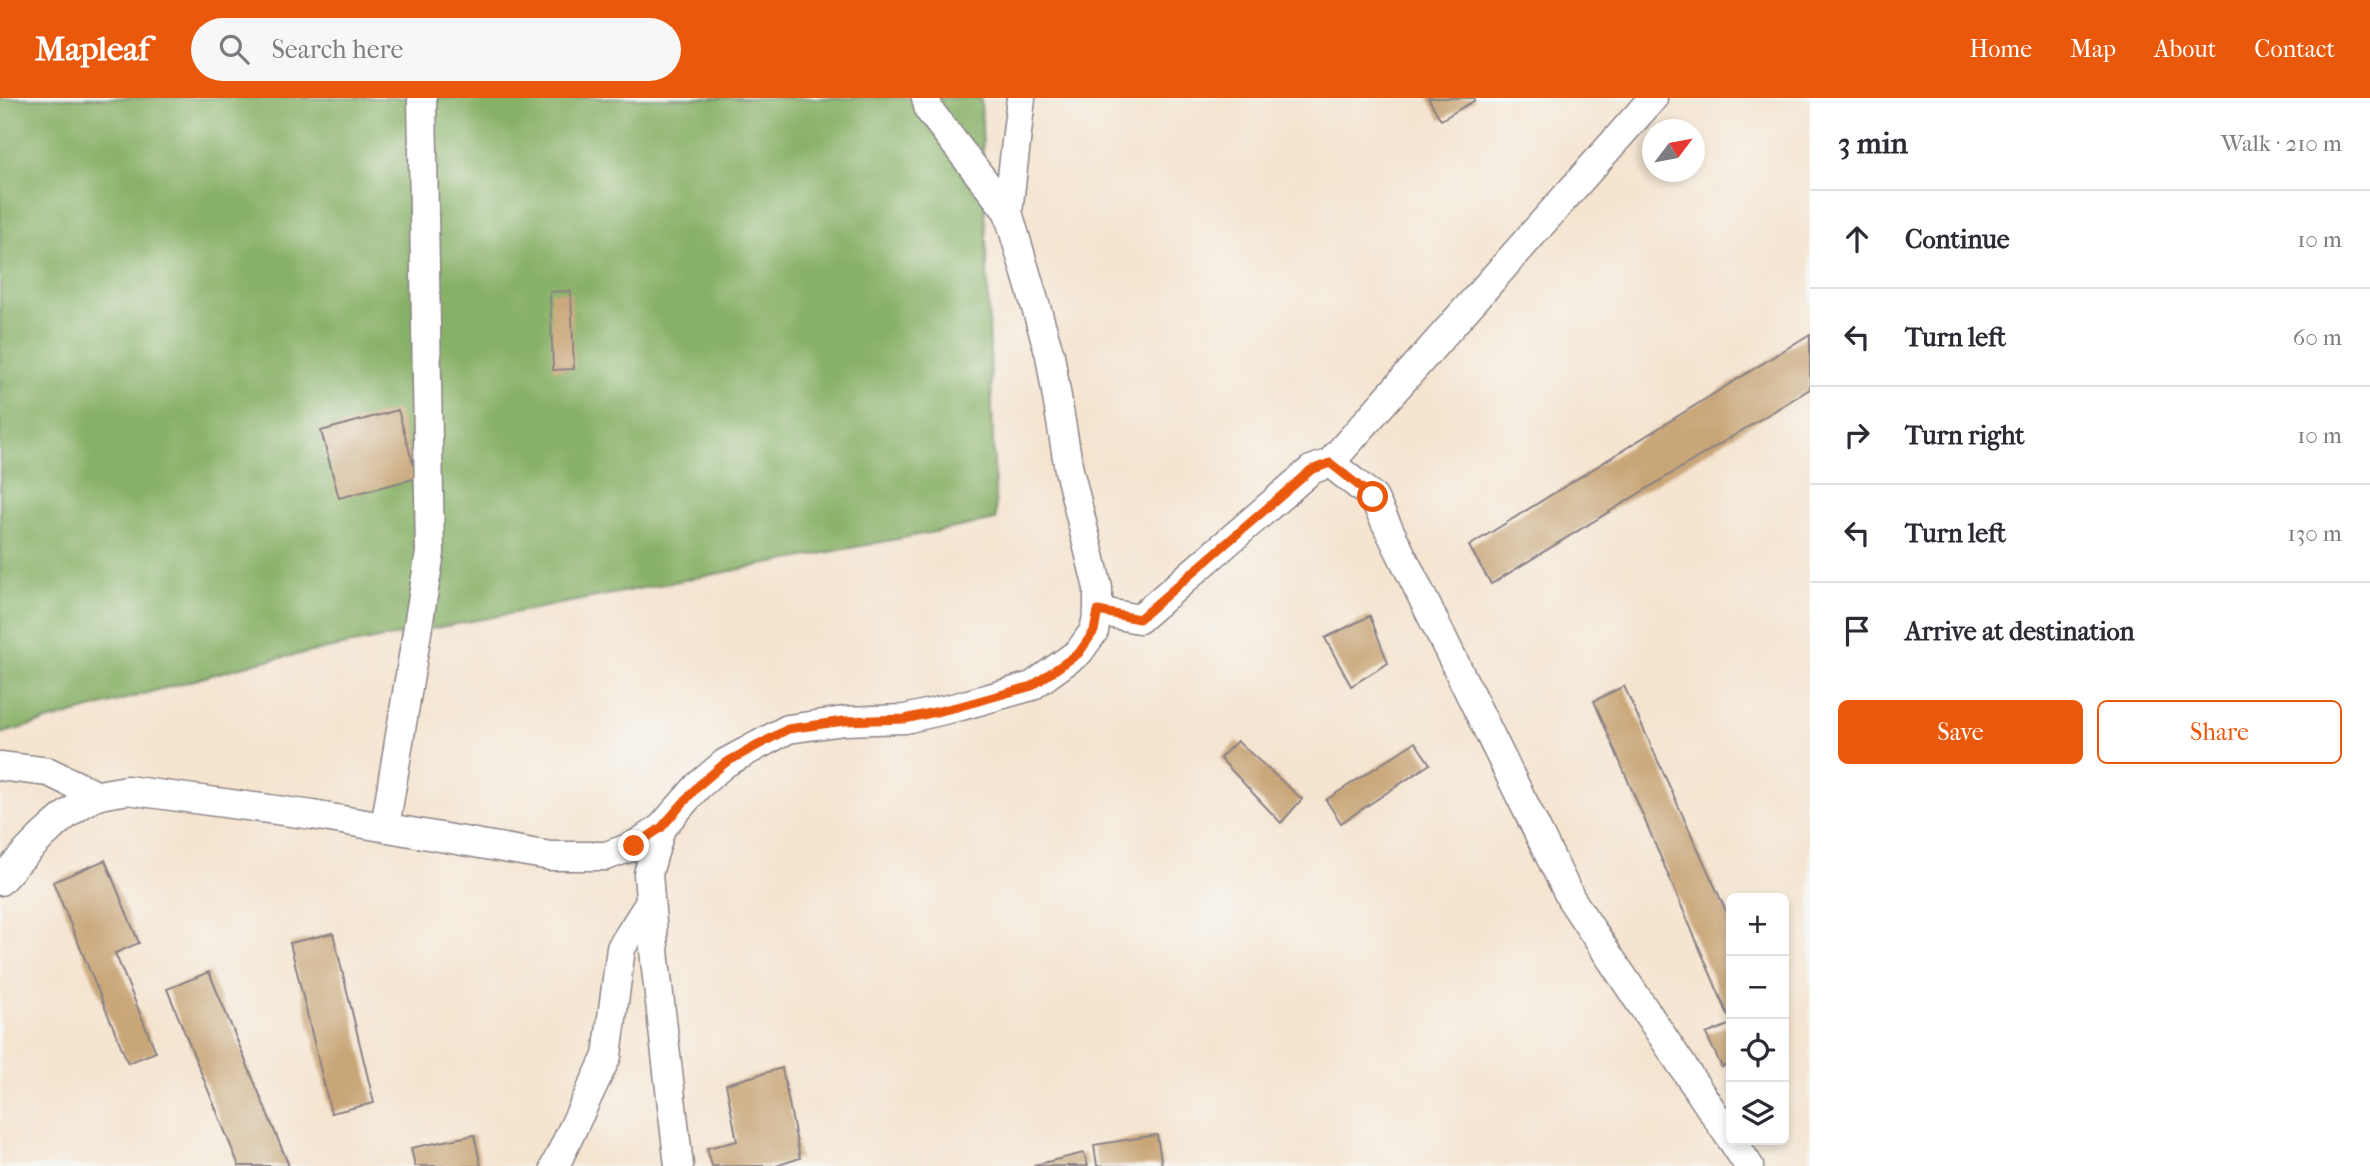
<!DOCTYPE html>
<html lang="en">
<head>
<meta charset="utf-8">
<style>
	body { margin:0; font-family:"IM FELL French Canon",serif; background:#f7f7f7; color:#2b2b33 }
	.controls { position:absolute; right:21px; bottom:21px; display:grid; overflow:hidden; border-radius:10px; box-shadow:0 4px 10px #0003 }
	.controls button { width:63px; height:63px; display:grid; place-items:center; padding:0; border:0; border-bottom:2px solid #e1e1e2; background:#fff; color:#2b2b33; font:35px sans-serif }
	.compass { position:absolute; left:1642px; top:21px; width:63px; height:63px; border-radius:50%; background:#fff; box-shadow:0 4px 10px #0003; rotate:58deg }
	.stop { position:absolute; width:21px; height:21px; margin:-16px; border:5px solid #ea580c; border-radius:50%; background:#fff }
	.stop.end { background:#ea580c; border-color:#fff; box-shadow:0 2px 7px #0008 }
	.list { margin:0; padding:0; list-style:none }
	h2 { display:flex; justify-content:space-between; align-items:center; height:91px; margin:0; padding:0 28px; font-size:30px }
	h2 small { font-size:23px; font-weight:400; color:#7c7c81 }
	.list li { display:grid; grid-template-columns:46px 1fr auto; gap:21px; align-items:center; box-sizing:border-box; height:98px; padding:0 28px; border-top:2px solid #e1e1e2 }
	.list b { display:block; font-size:26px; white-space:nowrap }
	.list em { font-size:23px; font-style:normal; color:#7c7c81 }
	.actions { display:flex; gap:14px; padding:21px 28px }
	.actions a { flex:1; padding:16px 0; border:2px solid #ea580c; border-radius:10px; text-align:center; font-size:24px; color:#ea580c }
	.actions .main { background:#ea580c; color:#fff }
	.icon { flex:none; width:38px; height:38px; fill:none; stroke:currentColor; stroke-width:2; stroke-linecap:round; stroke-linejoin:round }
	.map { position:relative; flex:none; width:1810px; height:1068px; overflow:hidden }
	header { display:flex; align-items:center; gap:42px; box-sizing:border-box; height:98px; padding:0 35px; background:#ea580c; color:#fff }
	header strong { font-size:33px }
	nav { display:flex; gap:38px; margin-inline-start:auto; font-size:24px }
	.search { width:490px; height:63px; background:#f7f7f7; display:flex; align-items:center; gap:18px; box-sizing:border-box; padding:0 24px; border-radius:38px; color:#7c7c81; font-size:26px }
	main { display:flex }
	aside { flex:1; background:#fff }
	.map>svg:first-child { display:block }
	.forest { fill:#88b168; stroke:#556a52; stroke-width:2 }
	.building { fill:#c9a678 }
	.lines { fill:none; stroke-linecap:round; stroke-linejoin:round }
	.minor-casing { stroke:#8c8386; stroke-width:31 }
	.minor { stroke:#fff; stroke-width:28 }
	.route { stroke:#ea580c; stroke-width:9 }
</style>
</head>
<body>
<header>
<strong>Mapleaf</strong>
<div class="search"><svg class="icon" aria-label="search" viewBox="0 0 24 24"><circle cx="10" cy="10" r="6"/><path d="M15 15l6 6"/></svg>Search here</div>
<nav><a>Home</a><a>Map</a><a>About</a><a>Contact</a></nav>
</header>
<main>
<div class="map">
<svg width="1810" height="1068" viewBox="0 0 1810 1068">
	<rect width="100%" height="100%" fill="#f6f6f2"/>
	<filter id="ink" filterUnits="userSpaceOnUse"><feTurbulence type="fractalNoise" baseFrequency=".0143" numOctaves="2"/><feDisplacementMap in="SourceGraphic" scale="14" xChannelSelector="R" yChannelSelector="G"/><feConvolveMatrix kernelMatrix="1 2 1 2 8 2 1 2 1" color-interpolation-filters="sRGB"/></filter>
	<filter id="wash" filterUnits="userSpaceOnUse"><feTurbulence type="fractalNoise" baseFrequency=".00686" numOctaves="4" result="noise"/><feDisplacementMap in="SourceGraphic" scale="28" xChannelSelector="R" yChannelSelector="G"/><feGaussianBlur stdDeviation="1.57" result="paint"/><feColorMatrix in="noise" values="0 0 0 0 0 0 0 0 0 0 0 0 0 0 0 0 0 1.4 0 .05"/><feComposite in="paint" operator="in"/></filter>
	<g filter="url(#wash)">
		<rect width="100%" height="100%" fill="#f5e4d0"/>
		<path class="forest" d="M0 0H981L996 422 259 564 0 636Z"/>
		<g id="blocks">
			<path class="building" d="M1428 0H1474L1475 2 1441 22Z
				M571 193 574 271 553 272 550 194Z
				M1810 236V291L1491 486 1469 448Z
				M398 312 417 380 339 400 321 333Z
				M1370 518 1388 565 1351 588 1325 540Z
				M1624 588 1731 824V924L1594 603Z
				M1237 643 1302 701 1281 725 1220 660Z
				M1415 644 1430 666 1341 725 1326 702Z
				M105 762 139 845 115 855 156 954 128 965 53 784Z
				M333 835 374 1005 331 1015 290 845Z
				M209 874 289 1068H239L167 891Z
				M1731 926V964L1722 969 1706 936Z
				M782 970 800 1060 776 1068H712L707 1050 737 1043 726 986Z
				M474 1037 481 1068H415L411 1050Z
				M1157 1037 1162 1068H1097L1094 1047Z
				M1084 1055 1088 1068H1034V1067Z"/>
		</g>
	</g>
	<g filter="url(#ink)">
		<use href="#blocks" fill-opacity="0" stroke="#8c8386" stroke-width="2"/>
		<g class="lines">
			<defs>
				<path id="minor" d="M926 0 929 12 1008 114
					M1330 365 1373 399 1571 801 1731 1041
					M1098 513 1139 521 1311 372 1330 365 1653 0
					M0 668 49 674 98 698
					M385 729 430 455 422 0
					M661 730 648 776 655 862 679 1068
					M0 783C24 756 65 710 100 697 108 695 118 694 127 692L313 717 550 758H606L634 748 661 730 698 688 725 665 788 631 844 623 905 621 961 608 1032 588 1079 554 1094 533 1098 513V490L1069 372 1050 257 1008 114 1021 0
					M1732 1042 1749 1068
					M555 1068 607 958 621 850 650 804"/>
			</defs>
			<use href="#minor" class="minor-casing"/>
			<use href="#minor" class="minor"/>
		</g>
	</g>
	<g class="lines" filter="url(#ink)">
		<path class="route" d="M634 748 661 730 698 688 725 665 788 631 844 623 905 621 961 608 1032 588 1079 555 1094 533 1098 513 1139 521 1311 372 1330 365 1373 399"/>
	</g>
</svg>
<div class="controls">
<button>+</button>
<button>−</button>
<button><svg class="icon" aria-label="locate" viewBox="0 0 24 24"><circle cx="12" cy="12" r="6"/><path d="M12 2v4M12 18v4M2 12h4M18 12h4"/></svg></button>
<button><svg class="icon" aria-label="layers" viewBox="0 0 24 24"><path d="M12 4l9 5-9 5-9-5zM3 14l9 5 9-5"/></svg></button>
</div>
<svg class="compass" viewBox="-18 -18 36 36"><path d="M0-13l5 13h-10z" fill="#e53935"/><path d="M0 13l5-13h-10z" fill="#7c7c81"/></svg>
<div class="stop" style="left:1373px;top:399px"></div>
<div class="stop end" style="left:634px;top:748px"></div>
</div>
<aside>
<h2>3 min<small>Walk · 210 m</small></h2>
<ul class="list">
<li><svg class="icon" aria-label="ahead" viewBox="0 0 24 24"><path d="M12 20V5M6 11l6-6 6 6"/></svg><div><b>Continue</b></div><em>10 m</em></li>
<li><svg class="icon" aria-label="left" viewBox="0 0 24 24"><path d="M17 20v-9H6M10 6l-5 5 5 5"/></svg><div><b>Turn left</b></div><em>60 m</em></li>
<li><svg class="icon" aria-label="right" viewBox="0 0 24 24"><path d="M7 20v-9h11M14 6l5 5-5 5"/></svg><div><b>Turn right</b></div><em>10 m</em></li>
<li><svg class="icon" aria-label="left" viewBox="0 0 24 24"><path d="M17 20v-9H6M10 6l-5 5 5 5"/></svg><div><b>Turn left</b></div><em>130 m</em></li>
<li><svg class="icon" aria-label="arrive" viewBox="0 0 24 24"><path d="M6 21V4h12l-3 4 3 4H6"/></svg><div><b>Arrive at destination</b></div></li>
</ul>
<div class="actions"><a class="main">Save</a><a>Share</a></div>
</aside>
</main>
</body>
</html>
